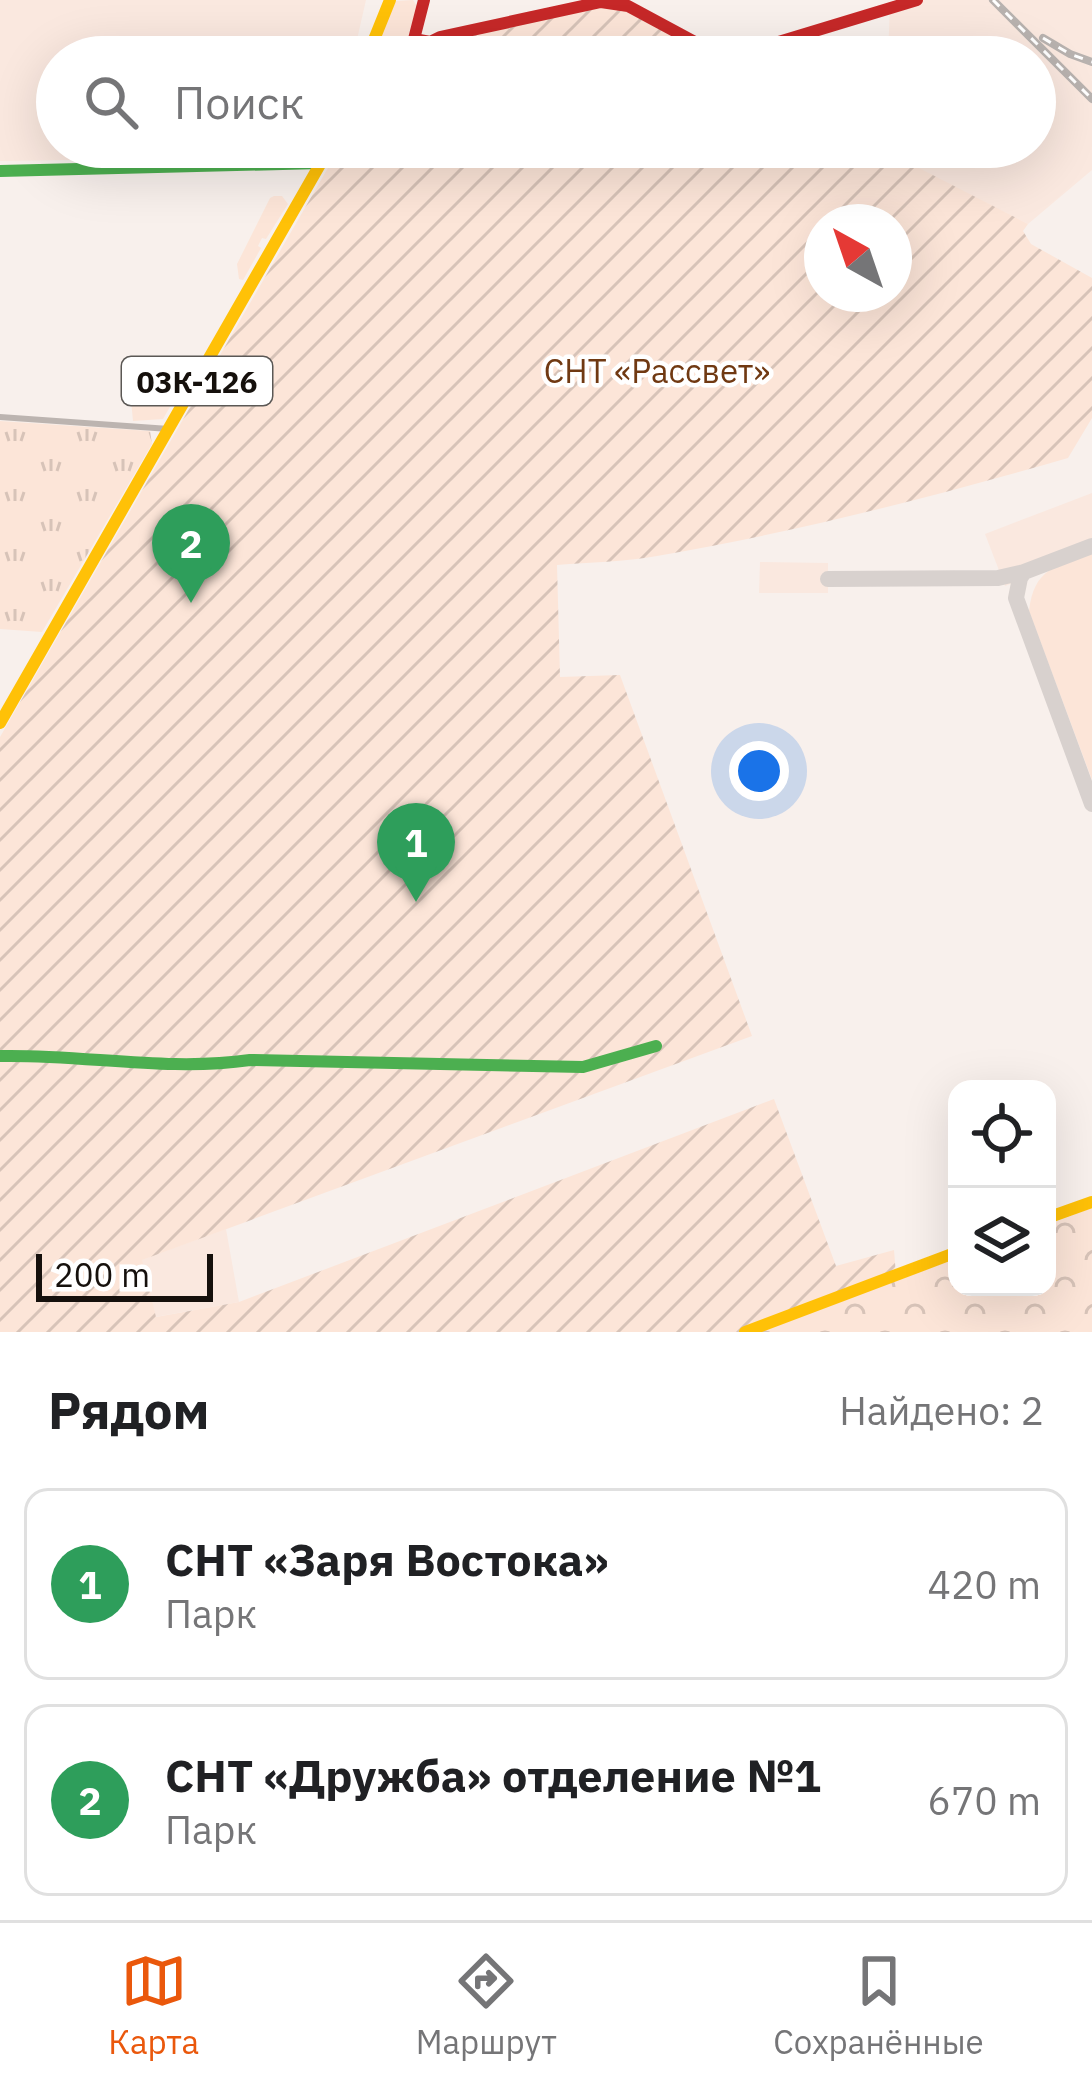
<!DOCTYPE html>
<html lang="ru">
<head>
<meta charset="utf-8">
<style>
	body { margin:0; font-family:"IBM Plex Sans",sans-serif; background:#f6f6f6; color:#202124 }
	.controls { position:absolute; right:36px; bottom:36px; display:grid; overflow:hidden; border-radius:24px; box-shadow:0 12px 48px #0002 }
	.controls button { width:108px; height:108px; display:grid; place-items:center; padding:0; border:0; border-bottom:3px solid #e0e0e0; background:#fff; color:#202124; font:60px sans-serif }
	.compass { position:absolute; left:804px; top:204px; width:108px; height:108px; border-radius:50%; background:#fff; box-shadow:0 12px 48px #0002; rotate:320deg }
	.scale { position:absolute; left:36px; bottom:30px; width:177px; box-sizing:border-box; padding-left:12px; border:6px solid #15100c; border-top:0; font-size:33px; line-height:42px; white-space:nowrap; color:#15100c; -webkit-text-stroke:9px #fff; paint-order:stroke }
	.you { position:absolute; left:759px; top:771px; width:42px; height:42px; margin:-30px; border:9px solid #fff; border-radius:50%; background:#1a73e8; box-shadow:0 0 0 18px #1a73e833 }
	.badge { display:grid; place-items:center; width:78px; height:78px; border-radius:50%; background:#ea580c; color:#fff; font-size:39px; font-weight:700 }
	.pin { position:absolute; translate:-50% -99px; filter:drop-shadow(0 3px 6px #0008) }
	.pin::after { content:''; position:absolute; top:63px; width:42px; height:36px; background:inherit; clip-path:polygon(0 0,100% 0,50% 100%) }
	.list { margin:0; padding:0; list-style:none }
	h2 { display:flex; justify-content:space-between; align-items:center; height:156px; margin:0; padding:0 48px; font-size:51px }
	h2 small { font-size:39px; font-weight:400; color:#757577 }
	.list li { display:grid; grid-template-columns:78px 1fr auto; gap:36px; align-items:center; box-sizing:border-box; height:192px; margin:0 24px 24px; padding:0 24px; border:3px solid #e0e0e0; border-radius:24px }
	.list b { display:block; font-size:45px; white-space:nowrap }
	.list p { margin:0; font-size:39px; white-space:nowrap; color:#757577 }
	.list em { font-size:39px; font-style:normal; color:#757577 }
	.icon { flex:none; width:66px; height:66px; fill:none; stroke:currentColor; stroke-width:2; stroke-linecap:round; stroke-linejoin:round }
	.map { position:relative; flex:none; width:1092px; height:1332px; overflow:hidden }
	.search { position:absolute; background:#fff; box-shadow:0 12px 48px #0002; left:36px; right:36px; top:36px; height:132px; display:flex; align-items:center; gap:30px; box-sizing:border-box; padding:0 42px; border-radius:66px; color:#757577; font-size:45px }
	.sheet { height:588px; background:#fff }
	nav { display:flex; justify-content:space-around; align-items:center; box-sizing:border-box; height:168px; border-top:3px solid #e0e0e0; background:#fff; font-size:33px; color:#757577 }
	nav a { display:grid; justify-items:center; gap:6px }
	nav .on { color:#ea580c }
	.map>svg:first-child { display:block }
	.built { fill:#fae8df }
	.grass { fill:#fce5d8 }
	.forest { fill:url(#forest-crowns) }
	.park { fill:url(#park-tufts) }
	.garden { fill:url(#garden-furrows); fill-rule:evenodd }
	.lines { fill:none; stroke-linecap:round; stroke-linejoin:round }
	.taxiway { stroke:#d8d1ce; stroke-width:16 }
	.street { stroke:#bcb4b0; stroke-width:6 }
	.fast { stroke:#4caf50; stroke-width:12 }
	.slow { stroke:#ffc107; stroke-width:12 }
	.jam { stroke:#c62828; stroke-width:12 }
	.rail-casing { stroke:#b8b2af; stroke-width:8 }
	.rail { stroke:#fff; stroke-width:3; stroke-dasharray:9; stroke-linecap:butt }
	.labels { text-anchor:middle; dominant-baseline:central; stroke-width:9; stroke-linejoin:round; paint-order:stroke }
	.shield { fill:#fff; stroke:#5b5855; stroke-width:3 }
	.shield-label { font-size:30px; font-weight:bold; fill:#15100c }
	.park-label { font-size:33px; fill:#703912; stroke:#fff }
</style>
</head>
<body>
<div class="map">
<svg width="1092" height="1332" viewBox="0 0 1092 1332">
	<defs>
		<pattern id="forest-crowns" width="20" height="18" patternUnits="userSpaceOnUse" patternTransform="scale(3)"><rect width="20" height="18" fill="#fce5d8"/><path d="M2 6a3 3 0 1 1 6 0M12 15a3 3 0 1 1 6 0" fill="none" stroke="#d7c3b8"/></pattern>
		<pattern id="park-tufts" width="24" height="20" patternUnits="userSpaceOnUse" patternTransform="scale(3)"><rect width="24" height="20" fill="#fce5d8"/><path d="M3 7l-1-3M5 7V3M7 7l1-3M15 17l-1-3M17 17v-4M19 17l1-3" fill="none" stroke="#d7c3b8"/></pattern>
		<pattern id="garden-furrows" width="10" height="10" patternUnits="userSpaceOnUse" patternTransform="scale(3)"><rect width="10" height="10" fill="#fce5d8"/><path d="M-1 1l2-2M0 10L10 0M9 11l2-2" fill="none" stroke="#d7c3b8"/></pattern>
	</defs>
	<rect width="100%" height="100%" fill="#f8f0ec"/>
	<path class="built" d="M0 0H366L353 57H57V147H304L298 157 0 161Z
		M902 0H1092V170L1028 224 885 152V147H1035V57H888L890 5Z
		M1092 493V553L1005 586 985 534Z
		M760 562 828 563V593H759Z
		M226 1229 239 1302 155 1317 141 1260Z"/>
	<path class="grass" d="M413 0 417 6 408 36 397 57H372L396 1Z
		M274 196H282L288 204 266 239 262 238 258 246 261 248 243 280 239 279 237 264 270 198Z
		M170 359 185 364 190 372 163 419 133 421 131 400 155 399 156 380Z
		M1092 553V780L1029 611C1034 568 1056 566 1092 553Z"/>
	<path class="forest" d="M1092 1208V1332H756L957 1258V1287H1047V1225Z"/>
	<path class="park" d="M0 421 150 431 152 444 42 632 0 629Z"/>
	<path class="garden" d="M614 2 689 41 739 57H412L419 45 440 37Z
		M340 147H851L855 149 878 147 1028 224 1023 231 1031 244 1092 278V418L1068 458C933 497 796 532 657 556 624 562 590 562 557 565L560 677 620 675 752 1036 142 1260 156 1317 239 1302 774 1099 836 1266 894 1250 896 1275 745 1332H0V737ZM822 222H894V294H822Z"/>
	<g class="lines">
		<path class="taxiway" d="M1092 546 1024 572 1020 578 1016 598 1092 804
			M828 579 998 578 1024 572"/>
		<path class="street" d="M0 417 169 429"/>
		<path class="fast" d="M0 171 321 163
			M0 1056C83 1054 167 1072 250 1060L583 1067 656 1046"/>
		<path class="slow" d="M367 57 390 0
			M0 723 330 147
			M1047 1218 1092 1202
			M745 1332 957 1252"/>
		<path class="jam" d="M414 39 430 42 440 37 601 2 628 6 706 48 739 54 917 0
			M403 57 414 39 424 0"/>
		<defs>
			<path id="rail" d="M993 0 1092 99
				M1043 38 1070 54 1092 62"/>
		</defs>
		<use href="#rail" class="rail-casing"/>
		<use href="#rail" class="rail"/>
	</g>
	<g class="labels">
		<rect class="shield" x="122" y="357" width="150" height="48" rx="9"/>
		<g class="shield-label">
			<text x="197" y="381">03К-126</text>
		</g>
		<g class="park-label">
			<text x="657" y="370">СНТ «Рассвет»</text>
		</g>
	</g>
</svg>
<div class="controls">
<button><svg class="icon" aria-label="locate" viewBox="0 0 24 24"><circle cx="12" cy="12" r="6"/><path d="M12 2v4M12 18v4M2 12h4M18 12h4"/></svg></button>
<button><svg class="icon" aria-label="layers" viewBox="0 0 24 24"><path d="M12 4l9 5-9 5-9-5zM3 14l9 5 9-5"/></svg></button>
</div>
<svg class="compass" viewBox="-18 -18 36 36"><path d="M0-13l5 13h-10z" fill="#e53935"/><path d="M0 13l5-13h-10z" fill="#757577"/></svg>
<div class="scale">200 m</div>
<div class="you"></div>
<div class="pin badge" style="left:416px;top:902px;background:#2e9e5b">1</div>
<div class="pin badge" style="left:191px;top:603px;background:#2e9e5b">2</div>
<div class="search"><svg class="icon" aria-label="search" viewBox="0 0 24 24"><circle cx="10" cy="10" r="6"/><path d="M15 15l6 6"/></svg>Поиск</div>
</div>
<section class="sheet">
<h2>Рядом<small>Найдено: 2</small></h2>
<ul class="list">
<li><span class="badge" style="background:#2e9e5b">1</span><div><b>СНТ «Заря Востока»</b><p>Парк</p></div><em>420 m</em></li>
<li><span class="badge" style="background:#2e9e5b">2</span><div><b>СНТ «Дружба» отделение №1</b><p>Парк</p></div><em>670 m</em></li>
</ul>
</section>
<nav>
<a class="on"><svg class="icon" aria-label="map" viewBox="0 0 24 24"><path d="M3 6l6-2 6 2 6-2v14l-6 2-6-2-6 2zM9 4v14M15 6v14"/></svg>Карта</a>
<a><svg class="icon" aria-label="directions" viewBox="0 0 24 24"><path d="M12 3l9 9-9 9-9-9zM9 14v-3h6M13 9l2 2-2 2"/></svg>Маршрут</a>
<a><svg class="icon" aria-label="saved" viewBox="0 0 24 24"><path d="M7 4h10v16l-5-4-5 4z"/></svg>Сохранённые</a>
</nav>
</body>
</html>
